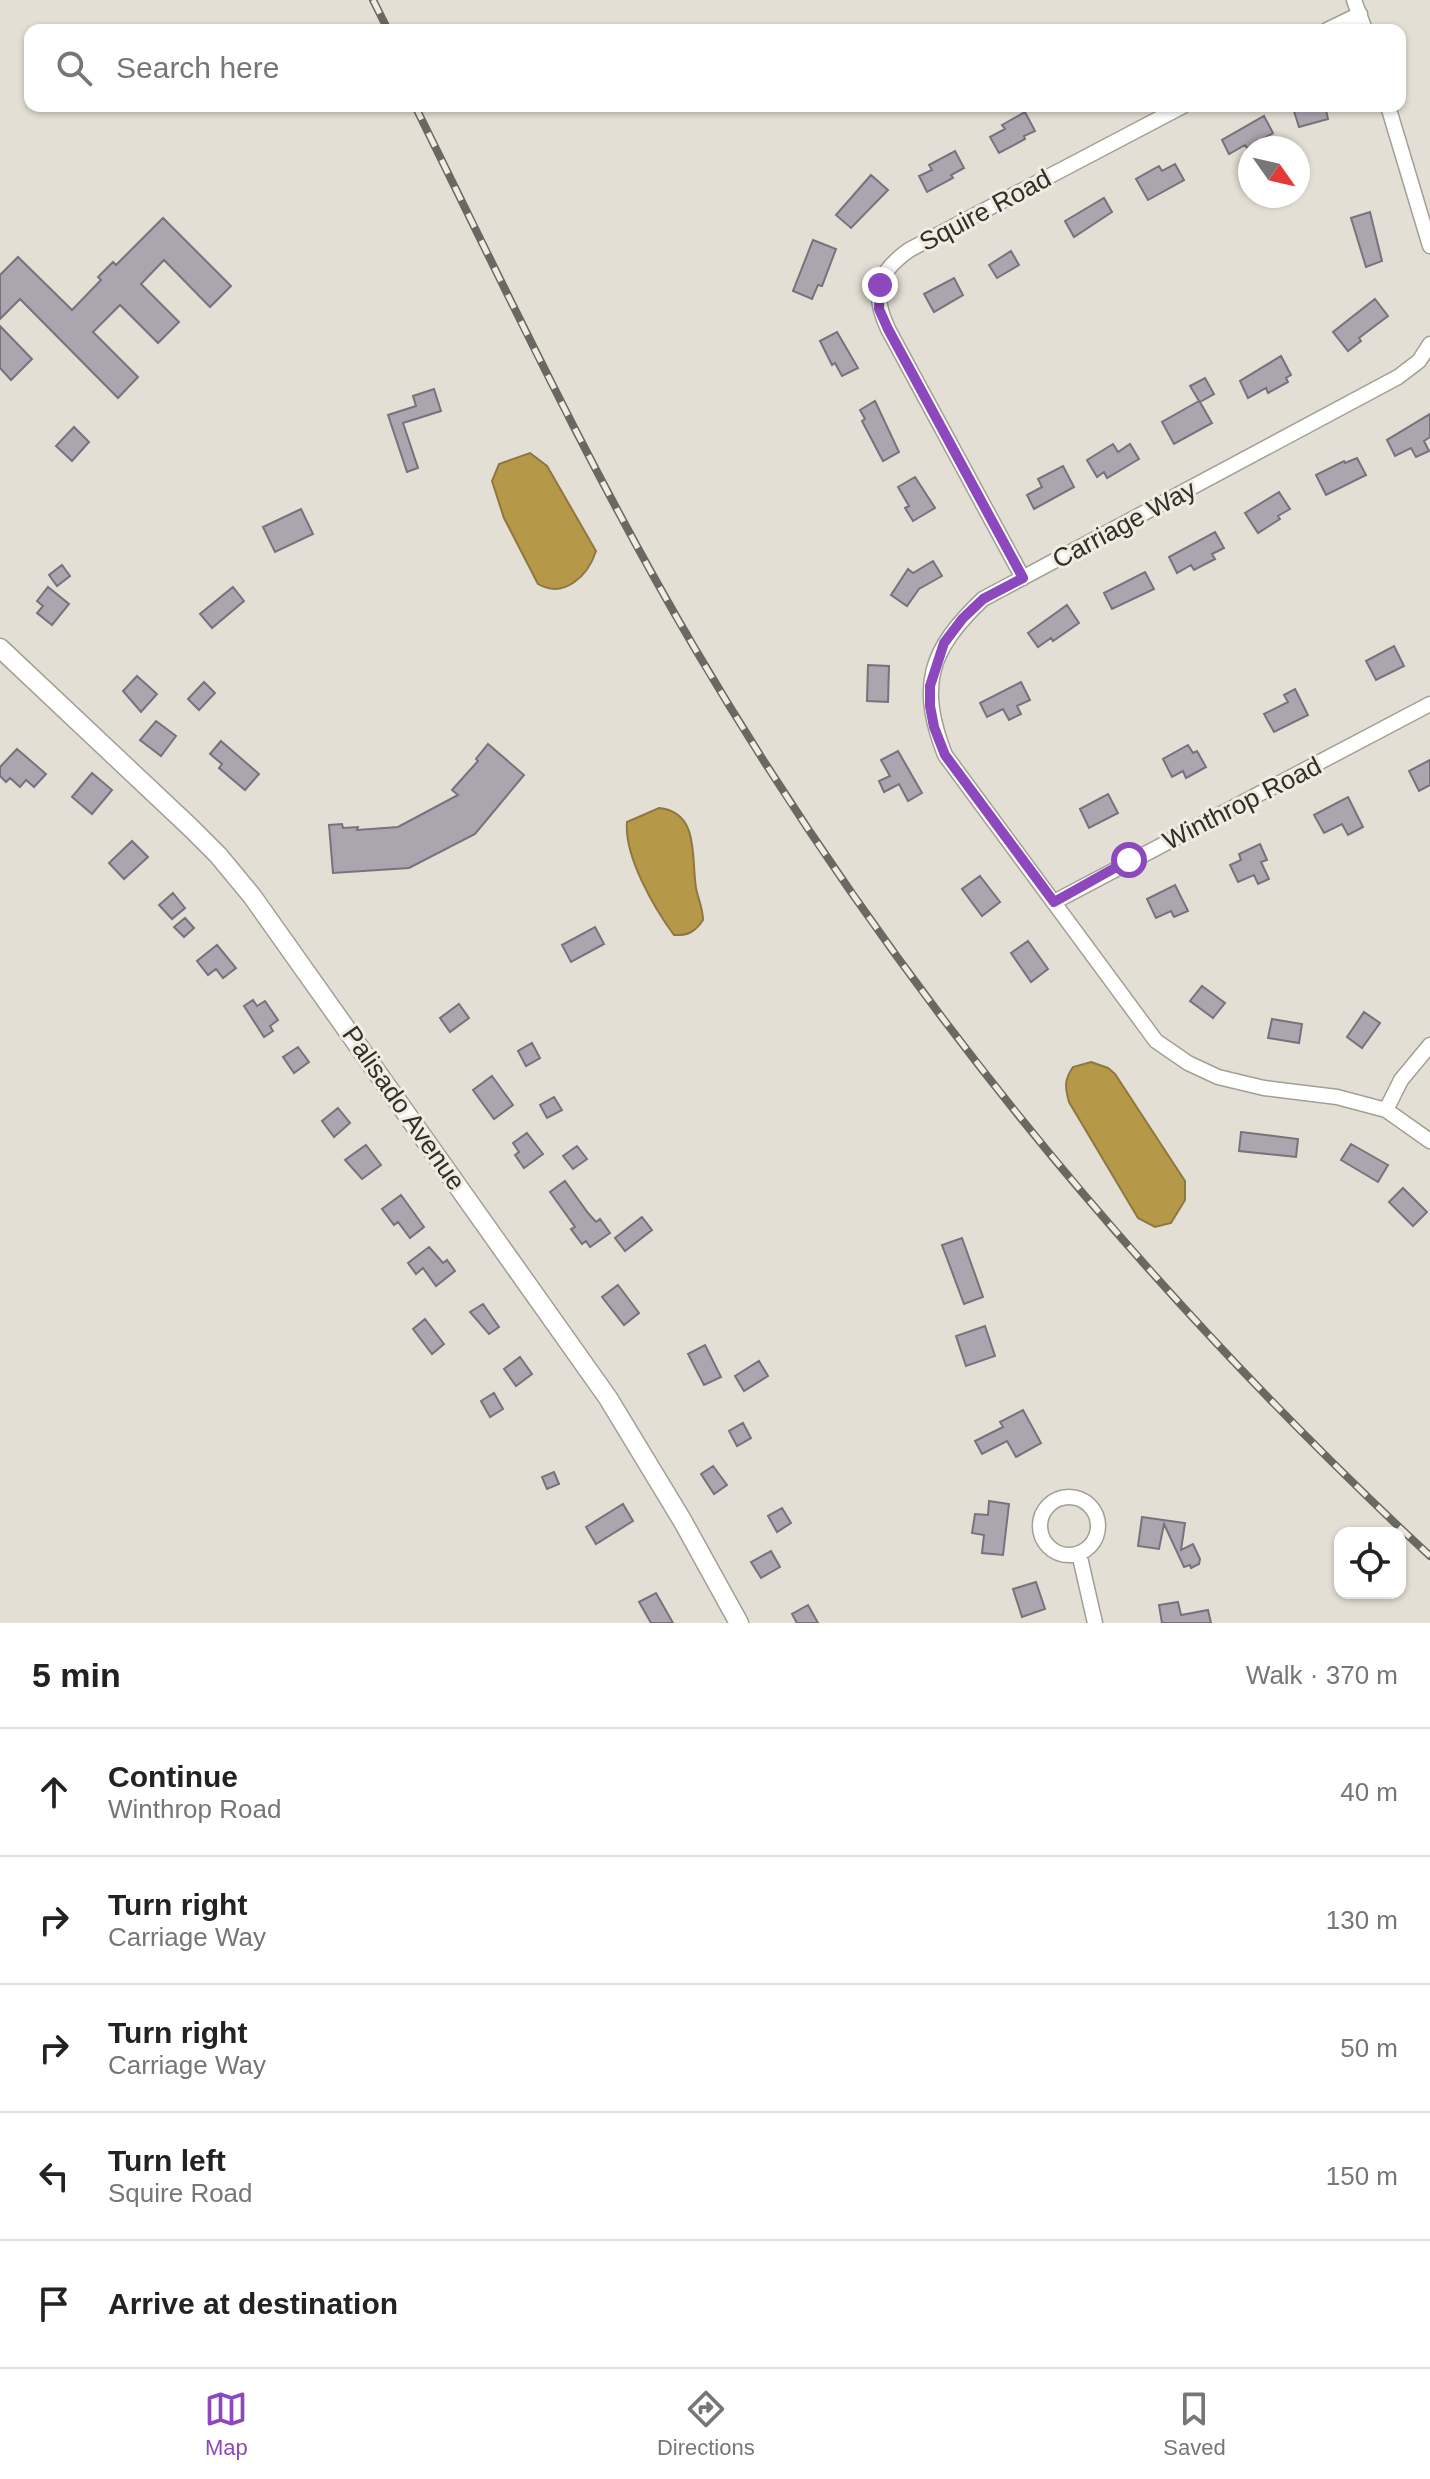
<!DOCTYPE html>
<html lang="en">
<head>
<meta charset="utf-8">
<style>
	body { margin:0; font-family:Helvetica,sans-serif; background:#f2f2f2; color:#222 }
	.controls { position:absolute; right:24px; bottom:24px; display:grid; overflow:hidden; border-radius:16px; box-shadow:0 2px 6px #0004 }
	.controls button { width:72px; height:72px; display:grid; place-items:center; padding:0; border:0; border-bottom:2px solid #e0e0e0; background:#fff; color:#222; font:40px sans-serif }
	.compass { position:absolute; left:1238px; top:136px; width:72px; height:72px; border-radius:50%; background:#fff; box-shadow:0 2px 6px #0004; rotate:124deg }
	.stop { position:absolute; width:24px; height:24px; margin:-18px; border:6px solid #8c48bc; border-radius:50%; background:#fff }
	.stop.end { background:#8c48bc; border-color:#fff; box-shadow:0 2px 8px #0008 }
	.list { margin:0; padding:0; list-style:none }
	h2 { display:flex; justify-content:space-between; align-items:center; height:104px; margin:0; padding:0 32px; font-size:34px }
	h2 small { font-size:26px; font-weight:400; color:#767676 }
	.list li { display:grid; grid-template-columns:52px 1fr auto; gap:24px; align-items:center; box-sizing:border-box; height:128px; padding:0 32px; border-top:2px solid #e0e0e0 }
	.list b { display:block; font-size:30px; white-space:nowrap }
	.list p { margin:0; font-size:26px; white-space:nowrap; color:#767676 }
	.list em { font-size:26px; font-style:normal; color:#767676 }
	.icon { flex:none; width:44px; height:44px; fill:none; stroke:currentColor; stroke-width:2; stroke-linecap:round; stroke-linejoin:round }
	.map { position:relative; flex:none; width:1430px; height:1623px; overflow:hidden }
	.search { position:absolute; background:#fff; box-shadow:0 2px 6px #0004; left:24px; right:24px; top:24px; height:88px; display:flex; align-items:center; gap:20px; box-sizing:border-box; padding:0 28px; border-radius:16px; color:#767676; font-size:30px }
	.sheet { height:744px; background:#fff }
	nav { display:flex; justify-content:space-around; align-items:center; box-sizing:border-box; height:112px; border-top:2px solid #e0e0e0; background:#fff; font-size:22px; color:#767676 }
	nav a { display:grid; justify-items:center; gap:4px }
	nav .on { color:#8c48bc }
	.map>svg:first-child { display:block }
	.water { fill:#b69849; stroke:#8e7840; stroke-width:2 }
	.building { fill:#aaa5af; stroke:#77727b; stroke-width:2 }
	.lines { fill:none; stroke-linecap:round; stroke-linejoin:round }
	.street-casing { stroke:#a39f95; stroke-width:17 }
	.secondary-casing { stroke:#a39f95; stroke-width:21 }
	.street { stroke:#fff; stroke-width:14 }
	.secondary { stroke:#fff; stroke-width:18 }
	.rail-casing { stroke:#6a6862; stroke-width:8 }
	.rail { stroke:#f1ece1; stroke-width:5; stroke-dasharray:15; stroke-linecap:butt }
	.route { stroke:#8c48bc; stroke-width:10 }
	.labels { text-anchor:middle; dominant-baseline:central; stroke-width:6; stroke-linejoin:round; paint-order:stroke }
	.street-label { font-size:26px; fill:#302f2b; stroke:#f1ece1 }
</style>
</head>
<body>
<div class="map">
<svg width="1430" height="1623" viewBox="0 0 1430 1623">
	<rect width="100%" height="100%" fill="#e3dfd4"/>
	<path class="water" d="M530 453 547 466 596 551C588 576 564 599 538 584L504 518 492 481 499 464Z
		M659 808C700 812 691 858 696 888 698 899 703 908 703 920 696 931 688 936 674 935 654 908 624 856 627 822Z
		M1091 1062 1108 1068 1115 1074 1185 1181V1200L1171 1223 1155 1227 1138 1218 1069 1102C1065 1087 1064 1080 1073 1067Z"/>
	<path class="building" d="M1300 106H1325L1328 119 1299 127 1293 108Z
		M1025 112 1035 131 1024 136 1025 139 999 153 990 137 1005 129 1002 125Z
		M1264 116 1273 133 1247 148 1245 145 1229 154 1222 140Z
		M955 151 964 168 951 175 953 178 927 192 919 176 932 170 929 165Z
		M1175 164 1184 180 1148 200 1136 179 1159 166 1162 171Z
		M871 175 888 190 851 228 836 215Z
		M1104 198 1112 212 1074 237 1065 221Z
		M1370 212 1382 261 1366 267 1351 218Z
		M163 218 231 286 210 307 164 260 141 284 179 322 158 343 120 305 93 332 138 377 118 398 20 299 0 319V275L18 257 72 310 101 280 98 277 113 262 116 265Z
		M813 240 836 249 822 286 818 285 812 299 793 291Z
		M1011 251 1019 265 997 278 989 265Z
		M954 278 963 295 934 312 924 294Z
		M1375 299 1388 316 1359 338 1361 341 1348 351 1333 332Z
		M0 326 32 359 11 380 0 368Z
		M837 332 858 368 842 376 835 363 832 365 820 341Z
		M1281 356 1291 375 1286 378 1288 382 1268 393 1266 388 1248 398 1240 381Z
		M1205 378 1214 394 1200 402 1212 423 1174 444 1162 422 1199 401 1190 386Z
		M434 389 441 411 403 423 418 468 407 472 388 415 416 406 413 396Z
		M875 401 899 452 883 461 862 421 865 419 860 410Z
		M1430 414V437L1424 441 1429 451 1416 457 1411 448 1395 456 1387 440Z
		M74 427 89 442 72 461 56 446Z
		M1113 444 1118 452 1130 444 1139 459 1107 478 1104 472 1097 477 1087 460Z
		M1357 458 1366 475 1326 495 1316 475 1344 461 1345 463Z
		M1063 466 1074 487 1034 509 1027 495 1042 487 1038 479Z
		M915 477 935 508 913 521 905 508 909 506 898 487Z
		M1279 492 1290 509 1278 516 1280 519 1258 533 1245 513Z
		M301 509 313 534 275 552 263 527Z
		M1215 532 1224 548 1212 554 1215 559 1194 570 1191 565 1177 573 1169 557Z
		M933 561 942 576 919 589 907 606 891 595 908 569 913 573Z
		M62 565 70 576 57 586 49 575Z
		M1145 572 1154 589 1112 609 1104 593Z
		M48 587 69 604 52 625 37 613 43 606 37 601Z
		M233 587 244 601 212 628 200 614Z
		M1067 605 1079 623 1053 641 1051 638 1038 647 1028 633Z
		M1394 646 1404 666 1376 680 1366 661Z
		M868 665 889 666 888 702 867 701Z
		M137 676 157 694 141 712 123 691Z
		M204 682 215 693 199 710 188 699Z
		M1021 682 1030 700 1017 706 1021 714 1009 720 1003 709 987 717 980 703Z
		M1295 689 1308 715 1274 732 1264 714 1288 702 1284 695Z
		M156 721 176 736 161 756 140 740Z
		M221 741 259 774 245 790 219 768 222 764 210 754Z
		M488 744 524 775 475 834 409 868 333 873 329 825 342 824 343 828 358 827 357 830 398 827 458 795 452 790 478 761 476 759Z
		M1188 745 1193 753 1197 751 1206 767 1186 778 1183 771 1172 777 1163 759Z
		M17 749 46 774 34 787 26 780 20 787 10 778 6 782 0 776V767Z
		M898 751 922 793 908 801 899 784 884 792 879 781 890 776 881 760Z
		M1430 760V785L1419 791 1409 771Z
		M92 773 112 790 92 814 72 797Z
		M1108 794 1118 813 1089 828 1080 809Z
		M1348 797 1363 827 1348 835 1342 824 1324 833 1314 815Z
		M132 841 148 857 124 879 109 863Z
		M1260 844 1267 860 1261 862 1269 879 1258 884 1254 875 1238 882 1230 865 1241 860 1239 854Z
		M980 876 1000 902 982 916 962 889Z
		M1175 885 1188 911 1174 917 1171 911 1156 918 1147 899Z
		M173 893 185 908 172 919 159 905Z
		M185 918 194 928 184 937 174 927Z
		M595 927 604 944 571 962 562 945Z
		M1028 941 1048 969 1031 982 1011 953Z
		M217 945 236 968 223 978 216 969 208 975 197 961Z
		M1202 986 1225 1003 1213 1018 1190 1001Z
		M253 1000 257 1006 265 1001 278 1020 270 1026 273 1031 264 1037 244 1006Z
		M459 1004 469 1018 450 1032 440 1018Z
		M1364 1012 1380 1023 1362 1048 1347 1037Z
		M1272 1019 1302 1024 1299 1043 1268 1038Z
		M532 1043 540 1058 526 1066 518 1051Z
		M298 1047 309 1062 294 1073 283 1057Z
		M492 1076 513 1105 494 1119 473 1090Z
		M554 1097 562 1110 547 1118 540 1105Z
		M338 1108 350 1123 334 1137 322 1121Z
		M1241 1132 1298 1139 1296 1157 1239 1151Z
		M527 1133 543 1154 524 1168 515 1155 519 1152 513 1143Z
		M1351 1144 1388 1165 1378 1182 1341 1160Z
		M366 1145 381 1165 362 1179 345 1160Z
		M577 1146 587 1159 573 1169 563 1156Z
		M565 1181 588 1213 596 1222 600 1219 610 1233 590 1247 586 1241 582 1244 571 1229 575 1227 550 1192Z
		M1403 1188 1427 1212 1413 1226 1389 1202Z
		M401 1195 424 1227 410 1238 398 1222 394 1225 382 1209Z
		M642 1217 652 1230 625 1251 615 1238Z
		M962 1238 983 1297 964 1304 942 1245Z
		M429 1247 443 1263 447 1260 455 1271 436 1286 423 1268 416 1274 408 1263Z
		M618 1285 639 1313 624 1325 602 1297Z
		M483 1304 499 1327 489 1334 470 1312Z
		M425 1319 444 1344 432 1354 413 1329Z
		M985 1326 995 1356 966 1366 956 1336Z
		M705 1345 721 1377 704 1385 688 1354Z
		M520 1357 532 1374 516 1386 504 1369Z
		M759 1361 768 1376 744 1391 735 1376Z
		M494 1393 503 1409 490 1417 481 1401Z
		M1023 1410 1041 1443 1016 1457 1007 1441 982 1454 975 1441 1003 1427 1000 1422Z
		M743 1423 751 1438 737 1446 729 1431Z
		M713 1466 727 1485 714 1494 701 1474Z
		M554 1472 559 1484 547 1489 542 1477Z
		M989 1501 1009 1504 1003 1555 982 1553 984 1535 972 1533 975 1514 988 1515Z
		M623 1504 633 1521 596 1544 586 1527Z
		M782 1508 791 1523 777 1532 768 1516Z
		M1142 1517 1185 1523 1181 1550 1193 1544 1200 1559 1199 1564 1191 1568 1190 1565 1184 1567 1164 1524 1159 1549 1138 1546Z
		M771 1551 780 1567 761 1578 751 1562Z
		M1036 1582 1045 1609 1022 1617 1013 1589Z
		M656 1593 673 1623H651L639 1602Z
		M1178 1602 1181 1615 1208 1610 1211 1623H1162L1159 1605Z
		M808 1605 818 1623H797L792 1614Z"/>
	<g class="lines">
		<defs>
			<path id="street" d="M1354 0 1365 30
				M1327 30 1360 14
				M1388 106 1430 246
				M1023 578 888 329C871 292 877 273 909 250L1183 106
				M1054 902 1430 704
				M1430 1045 1401 1080 1386 1110 1430 1141
				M1386 1110 1337 1097 1264 1088 1218 1077 1188 1063 1156 1041 945 755C918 686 929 650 983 599L1398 377 1419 361 1430 344
				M1040 1526a29 29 0 1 1 58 0a29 29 0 1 1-58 0Z
				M1079 1553 1095 1623"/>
			<path id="secondary" d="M0 648 191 828 218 855 252 896 608 1398 682 1520 739 1623"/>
		</defs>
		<use href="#street" class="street-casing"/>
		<use href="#secondary" class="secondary-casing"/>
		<use href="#street" class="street"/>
		<use href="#secondary" class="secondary"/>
		<defs>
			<path id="rail" d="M373 0 388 30
				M415 106C505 288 591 472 694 647 893 985 1143 1289 1430 1556"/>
		</defs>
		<use href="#rail" class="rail-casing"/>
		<use href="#rail" class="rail"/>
	</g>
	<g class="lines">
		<path class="route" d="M880 285 879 309 888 329 1023 578 983 599 963 618 944 643 930 686V706L934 727 945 755 1054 902 1129 860"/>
	</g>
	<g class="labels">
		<g class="street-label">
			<text transform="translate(985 210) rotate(-28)">Squire Road</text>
			<text transform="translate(1124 524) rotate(-28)">Carriage Way</text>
			<text transform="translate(1242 803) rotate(-27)">Winthrop Road</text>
			<text transform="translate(404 1108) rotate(55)">Palisado Avenue</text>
		</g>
	</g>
</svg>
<div class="controls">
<button><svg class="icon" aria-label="locate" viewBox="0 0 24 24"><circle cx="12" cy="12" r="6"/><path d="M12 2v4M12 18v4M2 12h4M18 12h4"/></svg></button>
</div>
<svg class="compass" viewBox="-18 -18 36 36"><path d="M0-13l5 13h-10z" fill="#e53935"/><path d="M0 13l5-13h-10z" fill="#767676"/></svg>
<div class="stop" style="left:1129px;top:860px"></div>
<div class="stop end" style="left:880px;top:285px"></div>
<div class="search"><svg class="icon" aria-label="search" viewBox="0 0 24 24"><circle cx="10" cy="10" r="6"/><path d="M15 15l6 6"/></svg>Search here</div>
</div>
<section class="sheet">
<h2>5 min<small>Walk · 370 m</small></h2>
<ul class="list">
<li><svg class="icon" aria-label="ahead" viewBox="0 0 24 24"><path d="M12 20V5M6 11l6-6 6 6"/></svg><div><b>Continue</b><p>Winthrop Road</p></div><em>40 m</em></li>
<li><svg class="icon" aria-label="right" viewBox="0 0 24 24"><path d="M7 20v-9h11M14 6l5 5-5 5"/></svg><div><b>Turn right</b><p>Carriage Way</p></div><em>130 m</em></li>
<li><svg class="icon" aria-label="right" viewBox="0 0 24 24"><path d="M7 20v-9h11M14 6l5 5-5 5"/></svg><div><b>Turn right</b><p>Carriage Way</p></div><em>50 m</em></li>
<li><svg class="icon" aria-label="left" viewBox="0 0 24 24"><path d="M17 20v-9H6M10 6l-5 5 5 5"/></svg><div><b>Turn left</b><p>Squire Road</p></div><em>150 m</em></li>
<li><svg class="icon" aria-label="arrive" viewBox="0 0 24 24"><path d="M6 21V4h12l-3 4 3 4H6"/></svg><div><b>Arrive at destination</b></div></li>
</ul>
</section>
<nav>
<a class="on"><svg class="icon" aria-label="map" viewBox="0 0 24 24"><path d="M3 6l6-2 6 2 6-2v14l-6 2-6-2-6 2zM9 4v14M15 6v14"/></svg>Map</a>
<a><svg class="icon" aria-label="directions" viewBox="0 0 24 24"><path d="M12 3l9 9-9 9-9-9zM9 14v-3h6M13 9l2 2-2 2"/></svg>Directions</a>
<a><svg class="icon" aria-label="saved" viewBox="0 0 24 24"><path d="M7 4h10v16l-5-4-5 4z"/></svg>Saved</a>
</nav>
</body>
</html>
